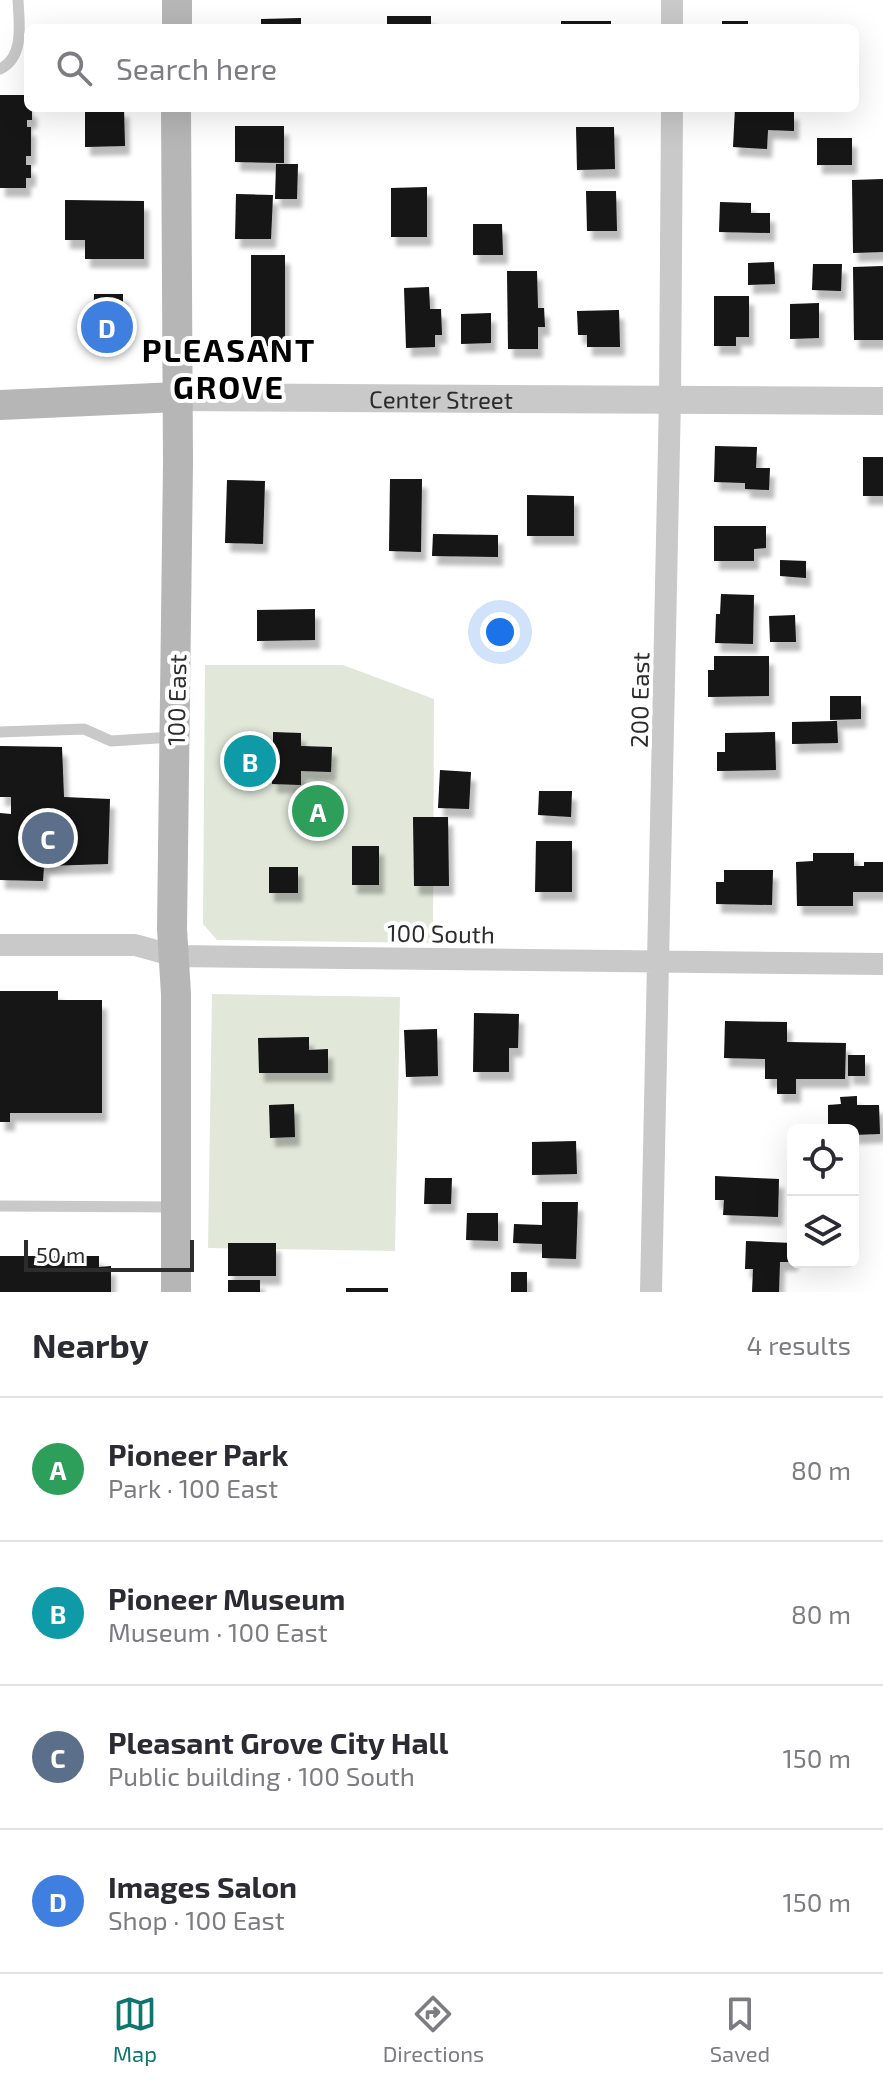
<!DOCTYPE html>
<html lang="en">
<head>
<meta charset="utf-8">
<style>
	body { margin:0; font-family:"Exo 2",sans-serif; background:#f7f7f7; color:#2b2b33 }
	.controls { position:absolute; right:24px; bottom:24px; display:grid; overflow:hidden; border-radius:12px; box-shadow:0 8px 32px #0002 }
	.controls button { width:72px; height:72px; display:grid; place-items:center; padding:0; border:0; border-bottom:2px solid #e1e1e2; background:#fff; color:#2b2b33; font:40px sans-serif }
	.scale { position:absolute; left:24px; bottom:20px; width:170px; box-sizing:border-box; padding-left:8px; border:4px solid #2c2c2c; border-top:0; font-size:22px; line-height:28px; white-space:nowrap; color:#2c2c2c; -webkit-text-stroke:6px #fff; paint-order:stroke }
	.you { position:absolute; left:500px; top:632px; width:28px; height:28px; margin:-20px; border:6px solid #fff; border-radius:50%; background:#1a73e8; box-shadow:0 0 0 12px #1a73e833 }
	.badge { display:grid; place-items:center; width:52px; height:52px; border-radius:50%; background:#0f766e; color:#fff; font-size:26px; font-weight:700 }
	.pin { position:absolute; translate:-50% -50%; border:4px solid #fff; box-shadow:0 2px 8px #0006 }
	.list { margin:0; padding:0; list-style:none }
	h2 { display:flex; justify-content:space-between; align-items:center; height:104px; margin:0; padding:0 32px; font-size:34px }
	h2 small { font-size:26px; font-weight:400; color:#7c7c81 }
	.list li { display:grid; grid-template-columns:52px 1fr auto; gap:24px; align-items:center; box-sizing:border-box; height:144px; padding:0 32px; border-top:2px solid #e1e1e2 }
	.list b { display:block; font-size:30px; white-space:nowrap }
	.list p { margin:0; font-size:26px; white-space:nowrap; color:#7c7c81 }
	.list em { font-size:26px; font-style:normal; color:#7c7c81 }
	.icon { flex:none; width:44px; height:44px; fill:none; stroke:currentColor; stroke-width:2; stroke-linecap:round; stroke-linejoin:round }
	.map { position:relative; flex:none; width:883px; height:1292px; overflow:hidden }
	.search { position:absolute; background:#fff; box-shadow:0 8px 32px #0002; left:24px; right:24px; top:24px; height:88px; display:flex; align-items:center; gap:20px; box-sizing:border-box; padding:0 28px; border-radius:12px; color:#7c7c81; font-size:30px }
	.sheet { height:680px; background:#fff }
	nav { display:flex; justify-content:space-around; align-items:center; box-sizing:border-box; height:112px; border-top:2px solid #e1e1e2; background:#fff; font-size:22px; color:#7c7c81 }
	nav a { display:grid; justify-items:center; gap:4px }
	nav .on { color:#0f766e }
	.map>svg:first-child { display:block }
	.green { fill:#e1e8da }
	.building { fill:#131313; filter:url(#shadow) }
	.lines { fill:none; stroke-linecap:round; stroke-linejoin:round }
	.service { stroke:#c9c9c9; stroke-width:11 }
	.minor { stroke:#c9c9c9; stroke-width:22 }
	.tertiary { stroke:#c9c9c9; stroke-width:28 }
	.secondary { stroke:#b6b6b6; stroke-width:30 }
	.labels { text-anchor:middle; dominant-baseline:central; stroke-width:8; stroke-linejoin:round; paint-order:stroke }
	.street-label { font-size:24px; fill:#2c2c2c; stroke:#fff }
	.district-label { font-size:32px; font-weight:bold; letter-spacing:2px; fill:#000; stroke:#fff }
</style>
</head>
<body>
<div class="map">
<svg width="883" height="1292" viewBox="0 0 883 1292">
	<defs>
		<filter id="shadow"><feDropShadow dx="5" dy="9" stdDeviation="2" flood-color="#0004"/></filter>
	</defs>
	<rect width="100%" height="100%" fill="#fff"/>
	<path class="green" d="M205 665H343L434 699 433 943 217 940 203 924Z
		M212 994 400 997 395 1251 208 1248Z"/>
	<path class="building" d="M387 16H431V28H387Z
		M301 18V28H261V19Z
		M561 21H611V28H561Z
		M722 21H748V28H722Z
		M0 95H26L28 108H32V120H27V127H31V156H26V165H31V178H26V188H0Z
		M85 108H124L125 146 85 147Z
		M735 108 794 111V131L768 130 767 149 733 147Z
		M235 126H284V163L235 162Z
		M576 127H614L615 169 577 170Z
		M817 138H852V165H817Z
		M276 164H298L297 199H275Z
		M883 179V252L853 253 852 180Z
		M427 187V237H391V188Z
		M586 191H616L617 231H587Z
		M236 194 273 195 271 239H235Z
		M65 200 144 201V259H85V240H65Z
		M720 202 751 203V213H770V233L719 232Z
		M473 224H502L503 255H473Z
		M251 255H285V346H251Z
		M774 262 775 284 748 285V263Z
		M813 264H842L841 291 812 290Z
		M883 266V340H854L853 267Z
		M507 271H537L538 308H544L545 327H538V349H508Z
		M429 287 430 309H441L442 335H435V347L406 348 404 288Z
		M94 294H123V329L110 340H93Z
		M714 296H749V337H736V346H714Z
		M819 303V338L790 339V304Z
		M619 310 620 347H587V335H578L577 311Z
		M491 313V343L461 344V314Z
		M715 446 757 447 756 468H770L769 490 745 489V483L714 482Z
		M863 457H883V496H863Z
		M390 479H422L421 552 389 551Z
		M227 480 265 481 263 544 225 543Z
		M527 495 574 496V536H527Z
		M714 526H766V548L754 549V561H714Z
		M433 534 498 535V557L432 556Z
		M780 560 806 561V578L780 576Z
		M721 594 754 595 753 644 715 643 716 614H720Z
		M315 609V640L257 641V610Z
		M795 615 796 642H770L769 616Z
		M714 656H769V696L708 697V670H714Z
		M830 696H861V719L830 720Z
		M837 721 838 743 792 744V722Z
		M273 732 301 733V746L332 747 331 772 301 771V785L272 784V772H233V744L273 745Z
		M775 732 776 770 717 771V752H725V733Z
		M0 746 62 747 64 797 110 799 108 864 44 866 43 881 0 880V813L11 814V797H0Z
		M440 770 471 772 469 809 438 808Z
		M539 791H572L571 817 538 815Z
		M413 817H448L449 886H414Z
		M536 841H572V892H535Z
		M352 846H379V885H352Z
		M813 853H854V866H864V862H883V892H853V906H797L796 862 813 861Z
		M269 867H298V893H269Z
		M724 870H773L772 905 716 904V882H724Z
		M0 991H58V1000H102V1113H10V1122H0Z
		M474 1013 519 1014 518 1048H509V1072H473Z
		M725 1021 787 1022V1042L846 1043 845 1079H796V1094H777V1079H765V1059L724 1058Z
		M437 1029 438 1076 406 1077 404 1030Z
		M309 1037V1050L328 1049V1073H259L258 1038Z
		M848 1055H865V1076H848Z
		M857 1096V1105H879L880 1134 853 1135 852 1128H828V1105L841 1104 840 1097Z
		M294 1104 295 1137 270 1138 269 1105Z
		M576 1141 577 1174 532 1175V1142Z
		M715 1176 779 1179 778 1217 723 1215 724 1200H715Z
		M425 1178H452L451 1204H424Z
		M542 1202H578L576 1259 542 1258V1244L513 1243 514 1224 542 1225Z
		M467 1213H498V1241L466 1240Z
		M746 1241 793 1243V1262H780L779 1292H752L753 1269H745Z
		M228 1243H276V1276H228Z
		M0 1256H99V1267L111 1266V1292H0Z
		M511 1272H527V1292H511Z
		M228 1280H260V1292H228Z
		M346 1288H388V1292H346Z"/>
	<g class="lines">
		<path class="service" d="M0 69C25 57 19 23 18 0
			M0 732 84 729 111 741 173 737
			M0 1206 175 1207"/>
		<path class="minor" d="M672 28V0
			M0 945H135L175 956 883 964
			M651 1292 670 398 672 108"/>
		<path class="tertiary" id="s1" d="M177 397 883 401"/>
		<path class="secondary" d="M177 28V0
			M176 108 178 463 172 929 176 994V1292
			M0 405 177 397"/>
	</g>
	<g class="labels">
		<g class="street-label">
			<text stroke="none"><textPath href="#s1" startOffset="264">Center Street</textPath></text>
			<text transform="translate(176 700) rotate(-89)">100 East</text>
			<text transform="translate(639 700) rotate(-89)">200 East</text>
			<text transform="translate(441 933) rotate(1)">100 South</text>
		</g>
		<g class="district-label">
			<text x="229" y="349">PLEASANT<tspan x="229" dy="37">GROVE</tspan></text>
		</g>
	</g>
</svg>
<div class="controls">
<button><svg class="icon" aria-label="locate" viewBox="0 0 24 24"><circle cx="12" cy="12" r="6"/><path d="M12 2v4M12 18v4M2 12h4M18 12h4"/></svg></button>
<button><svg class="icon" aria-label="layers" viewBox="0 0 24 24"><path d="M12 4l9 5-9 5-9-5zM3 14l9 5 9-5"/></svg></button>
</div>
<div class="scale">50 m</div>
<div class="you"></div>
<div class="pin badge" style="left:318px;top:811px;background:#2e9e5b">A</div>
<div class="pin badge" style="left:250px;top:761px;background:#0f9aa8">B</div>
<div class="pin badge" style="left:48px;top:838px;background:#5c6f8a">C</div>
<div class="pin badge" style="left:107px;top:327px;background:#3f7fe0">D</div>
<div class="search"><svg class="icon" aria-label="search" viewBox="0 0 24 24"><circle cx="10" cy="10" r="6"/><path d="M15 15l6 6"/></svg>Search here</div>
</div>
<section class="sheet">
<h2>Nearby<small>4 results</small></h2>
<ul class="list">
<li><span class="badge" style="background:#2e9e5b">A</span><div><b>Pioneer Park</b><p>Park · 100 East</p></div><em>80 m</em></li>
<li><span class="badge" style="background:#0f9aa8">B</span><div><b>Pioneer Museum</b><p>Museum · 100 East</p></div><em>80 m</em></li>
<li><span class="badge" style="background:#5c6f8a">C</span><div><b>Pleasant Grove City Hall</b><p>Public building · 100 South</p></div><em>150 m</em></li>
<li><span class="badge" style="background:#3f7fe0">D</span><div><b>Images Salon</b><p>Shop · 100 East</p></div><em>150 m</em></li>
</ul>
</section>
<nav>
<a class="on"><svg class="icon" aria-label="map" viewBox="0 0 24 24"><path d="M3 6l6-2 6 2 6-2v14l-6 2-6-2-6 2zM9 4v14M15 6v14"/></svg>Map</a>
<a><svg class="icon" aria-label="directions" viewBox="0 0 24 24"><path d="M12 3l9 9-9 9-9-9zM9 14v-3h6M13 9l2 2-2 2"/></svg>Directions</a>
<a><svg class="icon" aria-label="saved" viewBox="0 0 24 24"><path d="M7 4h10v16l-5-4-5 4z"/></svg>Saved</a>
</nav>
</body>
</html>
